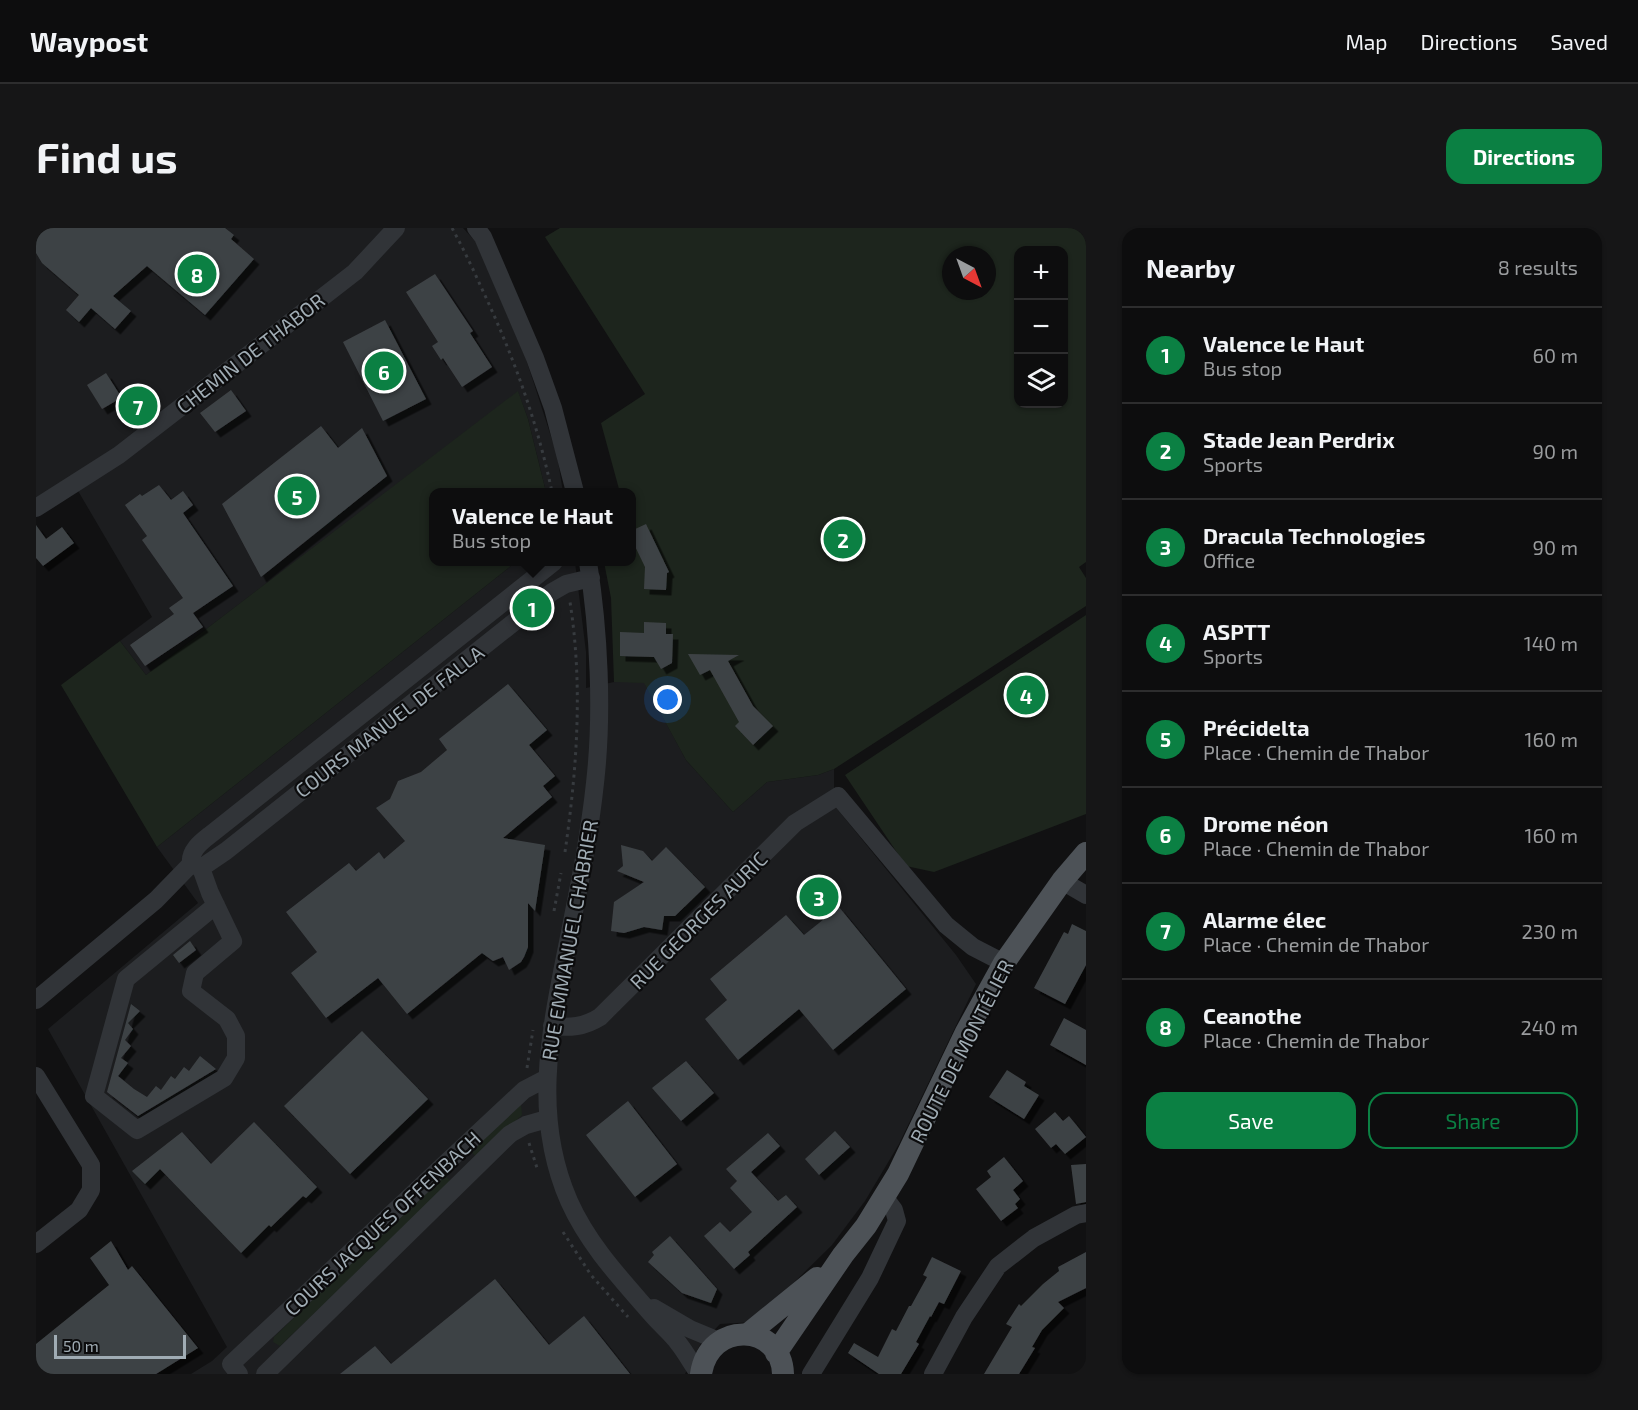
<!DOCTYPE html>
<html lang="en">
<head>
<meta charset="utf-8">
<style>
	body { margin:0; font-family:"Exo 2",sans-serif; background:#161617; color:#f1f3f6 }
	.controls { position:absolute; right:18px; top:18px; display:grid; overflow:hidden; border-radius:12px; box-shadow:0 2px 4px #0004 }
	.controls button { width:54px; height:54px; display:grid; place-items:center; padding:0; border:0; border-bottom:2px solid #2d2d2e; background:#0d0d0e; color:#f1f3f6; font:30px sans-serif }
	.compass { position:absolute; left:906px; top:18px; width:54px; height:54px; border-radius:50%; background:#0d0d0e; box-shadow:0 2px 4px #0004; rotate:139deg }
	.scale { position:absolute; left:18px; bottom:15px; width:132px; box-sizing:border-box; padding-left:6px; border:3px solid #a0acb4; border-top:0; font-size:16px; line-height:21px; white-space:nowrap; color:#a0acb4; -webkit-text-stroke:4px #0c0c0d; paint-order:stroke }
	.you { position:absolute; left:632px; top:472px; width:21px; height:21px; margin:-15px; border:4px solid #fff; border-radius:50%; background:#1a73e8; box-shadow:0 0 0 9px #1a73e833 }
	.badge { display:grid; place-items:center; width:39px; height:39px; border-radius:50%; background:#0b8043; color:#fff; font-size:20px; font-weight:700 }
	.pin { position:absolute; translate:-50% -50%; border:3px solid #fff; box-shadow:0 2px 6px #0006 }
	.popup { position:absolute; left:393px; top:260px; width:207px; height:78px; box-sizing:border-box; display:grid; place-content:center; border-radius:12px; background:#0d0d0e; filter:drop-shadow(0 2px 4px #0005); font-size:20px; white-space:nowrap; color:#9a9c9e }
	.popup b { font-size:22px; color:#f1f3f6 }
	.popup::after { content:''; position:absolute; left:50%; top:100%; margin-left:-12px; border:12px solid transparent; border-top-color:#0d0d0e }
	.list { margin:0; padding:0; list-style:none }
	h2 { display:flex; justify-content:space-between; align-items:center; height:78px; margin:0; padding:0 24px; font-size:26px }
	h2 small { font-size:20px; font-weight:400; color:#9a9c9e }
	.list li { display:grid; grid-template-columns:39px 1fr auto; gap:18px; align-items:center; box-sizing:border-box; height:96px; padding:0 24px; border-top:2px solid #2d2d2e }
	.list b { display:block; font-size:22px; white-space:nowrap }
	.list p { margin:0; font-size:20px; white-space:nowrap; color:#9a9c9e }
	.list em { font-size:20px; font-style:normal; color:#9a9c9e }
	.actions { display:flex; gap:12px; padding:18px 24px }
	.actions a { flex:1; padding:14px 0; border:2px solid #0b8043; border-radius:18px; text-align:center; font-size:21px; color:#0b8043 }
	.actions .main { background:#0b8043; color:#fff }
	.icon { flex:none; width:33px; height:33px; fill:none; stroke:currentColor; stroke-width:2; stroke-linecap:round; stroke-linejoin:round }
	.map { position:relative; flex:none; width:1050px; height:1146px; overflow:hidden; border-radius:18px }
	header { display:flex; align-items:center; gap:36px; box-sizing:border-box; height:84px; padding:0 30px; background:#0d0d0e; border-bottom:2px solid #2d2d2e }
	header strong { font-size:28px }
	nav { display:flex; gap:33px; margin-inline-start:auto; font-size:21px }
	.intro { display:flex; align-items:center; justify-content:space-between; box-sizing:border-box; height:144px; padding:0 36px }
	h1 { margin:0; font-size:42px }
	.button { padding:15px 27px; border-radius:18px; background:#0b8043; color:#fff; font-size:21px; font-weight:700 }
	main { display:flex; gap:36px; padding:0 36px }
	aside { flex:1; background:#0d0d0e; border-radius:18px; box-shadow:0 2px 4px #0004 }
	.map>svg:first-child { display:block }
	.built { fill:#1c1d1f }
	.green { fill:#1d251d; fill-rule:evenodd }
	.building { fill:#3e4245; filter:url(#shadow) }
	.lines { fill:none; stroke-linecap:round; stroke-linejoin:round }
	.path { stroke:#373b3f; stroke-width:3; stroke-dasharray:3 4.5; stroke-linecap:butt }
	.minor { stroke:#313438; stroke-width:18 }
	.major { stroke:#4d5257; stroke-width:22 }
	.labels { text-anchor:middle; dominant-baseline:central; stroke-width:4.5; stroke-linejoin:round; paint-order:stroke }
	.street-label { font-size:20px; fill:#a0acb4; stroke:#0c0c0d }
</style>
</head>
<body>
<header>
<strong>Waypost</strong>
<nav><a>Map</a><a>Directions</a><a>Saved</a></nav>
</header>
<div class="intro"><h1>Find us</h1><a class="button">Directions</a></div>
<main>
<div class="map">
<svg width="1050" height="1146" viewBox="0 0 1050 1146">
	<defs>
		<filter id="shadow"><feDropShadow dx="5.5" dy="5.5" stdDeviation="0" flood-color="#0009"/></filter>
	</defs>
	<rect width="100%" height="100%" fill="#111112"/>
	<path class="built" d="M0 0H427L440 14 490 131 521 227 527 264H510L492 191 482 164 110 447 84 413 116 389 38 256 0 280Z
		M480 334H539L550 424V460L578 454H608L650 532 697 584 731 554 782 547 798 541V577L920 727 940 756 863 916 829 973 796 1017 718 1094 684 1096 664 1117 649 1146H155L176 1133 191 1119 12 801 162 675 121 619Z"/>
	<path class="green" d="M524 0H1050V334L1043 339 1050 350V378L798 541 782 547 731 554 697 584 650 532 608 455 578 454 575 370 568 334H595V264H581L583 261 565 195 609 166 509 9ZM982 22H1028V176H982ZM915 27H951V63H915Z
		M482 163 492 191 510 264H397V334H480L121 619 25 457 84 413 110 447Z
		M1050 387V586L898 644 870 638 809 547Z
		M485 875 486 887 441 930 432 920Z
		M407 946 416 954 244 1118 237 1114 238 1109Z"/>
	<path class="building" d="M0 0H189L198 7 195 11 218 31 169 87 111 38 77 68 95 83 79 101 55 80 43 94 30 82 43 67 6 35 0 25Z
		M399 46 437 103 434 105 456 139 426 159 407 130 405 132 396 118 402 114 370 64Z
		M349 92 390 171 347 193 307 114Z
		M70 145 84 167 101 157 118 186 101 197 85 170 66 181 51 157Z
		M195 162 210 183 179 204 164 185Z
		M285 198 302 220 326 200 351 248 225 349 186 276Z
		M123 257 135 272 147 263 157 277 147 285 197 358 157 385 167 399 109 438 94 417 138 386 133 380 147 370 106 312 111 308 89 277 104 266 106 268Z
		M610 296 633 344 631 345 630 362 608 361 609 339 595 310V303Z
		M0 297 10 311 26 299 38 315 7 338 0 330Z
		M608 394 630 395V406H637L636 435 625 441 618 429 584 428V404L608 405Z
		M652 426 703 427 692 433 717 478 737 498 717 517 699 498 703 494 674 442 664 447Z
		M472 456 511 502 493 517 519 548 507 558 516 569 467 610 509 617 499 683 492 675V719L488 729 485 734 473 742 467 729 457 733 446 725 371 786 342 750 290 790 255 745 281 724 250 684 313 635 320 643 343 624 348 631 369 613 340 580 354 571 362 553 385 544 411 522 403 511Z
		M585 617 607 623 616 633 630 619 669 659 639 688H628L626 702 608 699 588 705 575 703 578 674 608 654 581 643 587 638Z
		M803 679 870 761 797 822 763 781 702 832 669 791 691 772 674 751 750 687 768 707Z
		M1036 696 1050 703V737L1029 776 998 760 1028 704 1032 706Z
		M154 713 160 722 143 735 137 727Z
		M95 776 104 783 92 795 97 801 89 812 95 818 85 830 92 835 82 848 98 861 111 869 120 858 125 862 135 848 139 851 148 839 153 843 164 828 180 841 102 888 71 864Z
		M1028 790 1050 802V837L1014 817Z
		M326 803 392 871 314 946 248 878Z
		M650 833 678 865 645 893 616 860Z
		M971 842 990 854 988 858 1003 867 988 891 953 869Z
		M592 873 641 936 599 969 550 907Z
		M1019 884 1027 893 1033 888 1050 909 1029 926 1020 916 1015 920 999 901Z
		M218 894 281 959 270 970 267 968 235 999 233 997 205 1025 124 941 109 956 96 943 146 904 175 936Z
		M799 903 814 919 783 947 769 931Z
		M732 905 744 918 715 944 742 973 750 967 761 979 712 1024 714 1027 698 1041 668 1008 684 994 694 1004 716 984 694 960 701 953 690 941Z
		M968 929 987 953 977 962 984 971 979 976 982 980 965 993 940 961 955 949 951 943Z
		M1050 936V974L1040 976 1035 937Z
		M634 1008 681 1061 675 1075 646 1065 612 1034 618 1027 616 1024Z
		M75 1013 92 1042 96 1038 162 1120 120 1146H0V1116L73 1057 54 1030Z
		M1050 1024V1060L1022 1074 1028 1080 1006 1102 996 1119 999 1120 983 1146H948L976 1099 970 1096 983 1076 985 1078 1007 1056 1023 1043 1022 1039Z
		M896 1029 925 1043 908 1076 903 1074 895 1089 894 1088 880 1114 883 1116 865 1146H843L812 1125 818 1115 842 1129 856 1101 860 1103 873 1078H875L891 1049 887 1047Z
		M459 1051 513 1117 548 1088 594 1146H304L339 1118 355 1136Z"/>
	<g class="lines">
		<path class="path" d="M416 0C427 20 437 41 446 61 477 127 501 193 516 264
			M529 624C541 541 547 457 534 374
			M518 683 525 645
			M491 840 497 802
			M493 915 502 943
			M527 1004 555 1047 592 1089"/>
		<path class="minor" d="M440 0 447 9 499 130 517 180 539 264
			M0 280 83 227 319 44 360 0
			M518 334 174 607C165 614 153 623 155 636L165 640 190 623 516 364 530 356 555 350
			M552 334C563 403 567 485 559 555 553 612 541 668 530 724 513 809 497 891 533 973 553 1018 587 1053 618 1089 626 1098 636 1106 643 1116 650 1125 656 1136 663 1146
			M165 640 174 665 197 713 159 745 155 763 191 791 200 808V830L188 850 101 902 58 868 90 751 180 677
			M1026 653 1050 667
			M0 772 120 672 155 636
			M516 798C534 800 548 799 564 789L759 595 802 568 910 697 937 719 968 735
			M0 848 55 937V962L43 982 0 1016
			M618 1080 654 1101 683 1113
			M203 1146 195 1136 488 862 511 850
			M229 1146 474 906 490 897 511 891
			M775 1146 834 1050 861 993 858 982 849 970
			M897 1146 928 1089 962 1038 998 1010 1040 987 1050 985"/>
		<path class="major" d="M712 1106 781 1050
			M740 1125 807 1027 830 998 862 946 930 804 968 735 1026 653 1050 625
			M665 1146C673 1091 746 1096 747 1146"/>
	</g>
	<g class="labels">
		<g class="street-label">
			<text transform="translate(214 125) rotate(-38)">CHEMIN DE THABOR</text>
			<text transform="translate(353 493) rotate(-38)">COURS MANUEL DE FALLA</text>
			<text transform="translate(662 692) rotate(-45)">RUE GEORGES AURIC</text>
			<text transform="translate(533 712) rotate(-80)">RUE EMMANUEL CHABRIER</text>
			<text transform="translate(925 823) rotate(-63)">ROUTE DE MONTÉLIER</text>
			<text transform="translate(346 995) rotate(-43)">COURS JACQUES OFFENBACH</text>
		</g>
	</g>
</svg>
<div class="controls">
<button>+</button>
<button>−</button>
<button><svg class="icon" aria-label="layers" viewBox="0 0 24 24"><path d="M12 4l9 5-9 5-9-5zM3 14l9 5 9-5"/></svg></button>
</div>
<svg class="compass" viewBox="-18 -18 36 36"><path d="M0-13l5 13h-10z" fill="#e53935"/><path d="M0 13l5-13h-10z" fill="#9a9c9e"/></svg>
<div class="scale">50 m</div>
<div class="you"></div>
<div class="pin badge" style="left:496px;top:380px">1</div>
<div class="popup"><b>Valence le Haut</b>Bus stop</div>
<div class="pin badge" style="left:807px;top:311px">2</div>
<div class="pin badge" style="left:783px;top:669px">3</div>
<div class="pin badge" style="left:990px;top:467px">4</div>
<div class="pin badge" style="left:261px;top:268px">5</div>
<div class="pin badge" style="left:348px;top:143px">6</div>
<div class="pin badge" style="left:102px;top:178px">7</div>
<div class="pin badge" style="left:161px;top:46px">8</div>
</div>
<aside>
<h2>Nearby<small>8 results</small></h2>
<ul class="list">
<li><span class="badge">1</span><div><b>Valence le Haut</b><p>Bus stop</p></div><em>60 m</em></li>
<li><span class="badge">2</span><div><b>Stade Jean Perdrix</b><p>Sports</p></div><em>90 m</em></li>
<li><span class="badge">3</span><div><b>Dracula Technologies</b><p>Office</p></div><em>90 m</em></li>
<li><span class="badge">4</span><div><b>ASPTT</b><p>Sports</p></div><em>140 m</em></li>
<li><span class="badge">5</span><div><b>Précidelta</b><p>Place · Chemin de Thabor</p></div><em>160 m</em></li>
<li><span class="badge">6</span><div><b>Drome néon</b><p>Place · Chemin de Thabor</p></div><em>160 m</em></li>
<li><span class="badge">7</span><div><b>Alarme élec</b><p>Place · Chemin de Thabor</p></div><em>230 m</em></li>
<li><span class="badge">8</span><div><b>Ceanothe</b><p>Place · Chemin de Thabor</p></div><em>240 m</em></li>
</ul>
<div class="actions"><a class="main">Save</a><a>Share</a></div>
</aside>
</main>
</body>
</html>
